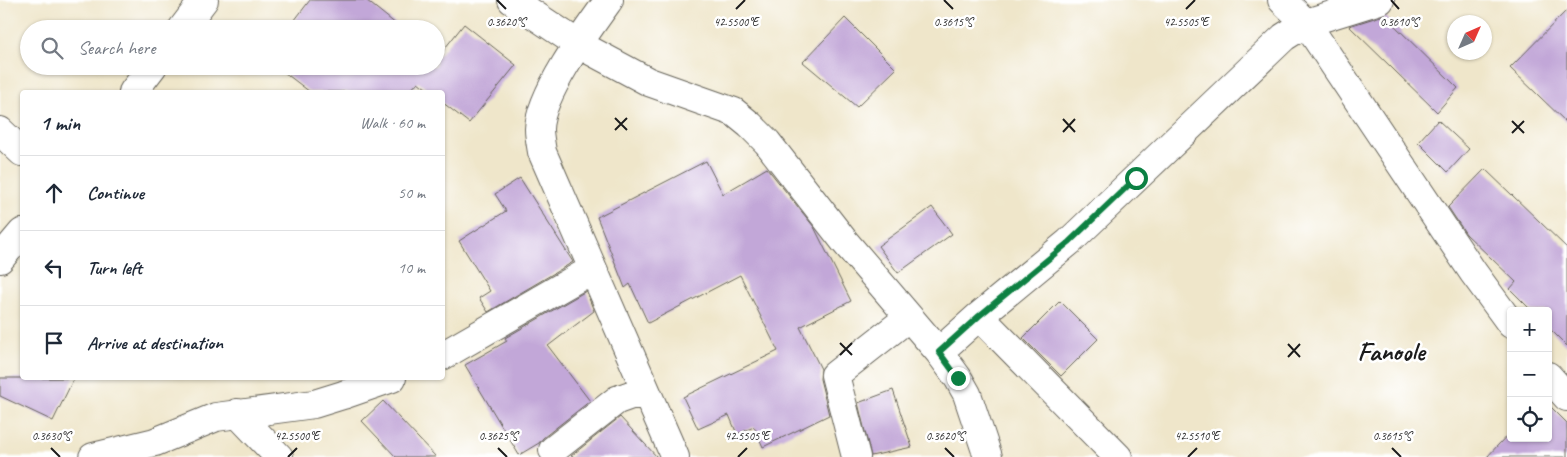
<!DOCTYPE html>
<html lang="en">
<head>
<meta charset="utf-8">
<style>
	body { margin:0; font-family:Caveat,sans-serif; background:#f2f2f3; color:#1f2937 }
	.controls { position:absolute; right:15px; bottom:15px; display:grid; overflow:hidden; border-radius:5px; box-shadow:0 1px 4px #0004 }
	.controls button { width:45px; height:45px; display:grid; place-items:center; padding:0; border:0; border-bottom:1px solid #e0e1e3; background:#fff; color:#1f2937; font:25px sans-serif }
	.compass { position:absolute; left:1447px; top:15px; width:45px; height:45px; border-radius:50%; background:#fff; box-shadow:0 1px 4px #0004; rotate:45deg }
	.stop { position:absolute; width:15px; height:15px; margin:-11px; border:4px solid #0b8043; border-radius:50%; background:#fff }
	.stop.end { background:#0b8043; border-color:#fff; box-shadow:0 1px 5px #0008 }
	.list { margin:0; padding:0; list-style:none }
	h2 { display:flex; justify-content:space-between; align-items:center; height:65px; margin:0; padding:0 20px; font-size:21px }
	h2 small { font-size:16px; font-weight:400; color:#747a83 }
	.list li { display:grid; grid-template-columns:32px 1fr auto; gap:15px; align-items:center; box-sizing:border-box; height:75px; padding:0 20px; border-top:1px solid #e0e1e3 }
	.list b { display:block; font-size:19px; white-space:nowrap }
	.list em { font-size:16px; font-style:normal; color:#747a83 }
	.icon { flex:none; width:28px; height:28px; fill:none; stroke:currentColor; stroke-width:2; stroke-linecap:round; stroke-linejoin:round }
	.map { position:relative; flex:none; width:1567px; height:457px; overflow:hidden }
	.search { position:absolute; background:#fff; box-shadow:0 1px 4px #0004; left:20px; top:20px; width:425px; height:55px; display:flex; align-items:center; gap:12px; box-sizing:border-box; padding:0 18px; border-radius:28px; color:#747a83; font-size:19px }
	.panel { position:absolute; background:#fff; box-shadow:0 1px 4px #0004; left:20px; top:90px; width:425px; height:290px; border-radius:5px }
	.map>svg:first-child { display:block }
	.building { fill:#c2a7d8 }
	.lines { fill:none; stroke-linecap:round; stroke-linejoin:round }
	.minor-casing { stroke:#666359; stroke-width:30 }
	.minor { stroke:#fff; stroke-width:28 }
	.route { stroke:#0b8043; stroke-width:6 }
	.ticks { fill:none; stroke:#1c1c1c; stroke-width:2 }
	.labels { text-anchor:middle; dominant-baseline:central; stroke-width:5; stroke-linejoin:round; paint-order:stroke }
	.district-label { font-size:26px; font-weight:bold; fill:#1c1c1c; stroke:#fff }
	.ticks-label { font-size:12px; text-anchor:middle; fill:#1c1c1c; stroke:#fff; stroke-width:5; stroke-linejoin:round; paint-order:stroke }
</style>
</head>
<body>
<div class="map">
<svg width="1567" height="457" viewBox="0 0 1567 457">
	<rect width="100%" height="100%" fill="#fff"/>
	<filter id="ink" filterUnits="userSpaceOnUse"><feTurbulence type="fractalNoise" baseFrequency=".02" numOctaves="2"/><feDisplacementMap in="SourceGraphic" scale="10" xChannelSelector="R" yChannelSelector="G"/><feConvolveMatrix kernelMatrix="1 2 1 2 8 2 1 2 1" color-interpolation-filters="sRGB"/></filter>
	<filter id="wash" filterUnits="userSpaceOnUse"><feTurbulence type="fractalNoise" baseFrequency=".0096" numOctaves="4" result="noise"/><feDisplacementMap in="SourceGraphic" scale="20" xChannelSelector="R" yChannelSelector="G"/><feGaussianBlur stdDeviation="1.12" result="paint"/><feColorMatrix in="noise" values="0 0 0 0 0 0 0 0 0 0 0 0 0 0 0 0 0 1.4 0 .05"/><feComposite in="paint" operator="in"/></filter>
	<g filter="url(#wash)">
		<rect width="100%" height="100%" fill="#efe6ca"/>
		<g id="blocks">
			<path class="building" d="M310 0H366L402 29H288Z
				M1567 10V123L1510 68Z
				M1384 15 1458 88 1437 112 1349 26Z
				M845 18 896 69 857 107 803 62Z
				M464 24 516 65 469 123 442 102V92H431L418 82 409 92H310L276 66H436V55L438 57Z
				M1438 120 1469 149 1448 172 1418 142Z
				M706 161 723 194 767 168 814 227 851 301 800 327 821 369 820 379 829 415 763 447 754 427 737 434 729 415 698 429 683 397 778 351 740 275 648 323 630 284 625 288 597 217Z
				M1485 169 1567 248V346L1548 327V311H1532L1510 289 1516 282 1466 234 1448 207Z
				M520 178 573 262 488 312 479 298 490 291 459 241 506 211 495 194Z
				M932 207 952 234 898 273 878 246Z
				M586 291 594 311 548 346 590 401 543 438 539 443 519 455 465 365 507 341 505 338Z
				M1060 301 1098 339 1061 376 1023 338Z
				M0 378H74L53 421 0 396Z
				M893 390 912 447 871 456 858 403Z
				M383 401 436 457H396L362 421Z
				M1548 404 1567 423V457H1487L1511 431V438H1548Z
				M620 417 657 457H573L571 456Z"/>
		</g>
	</g>
	<g filter="url(#ink)">
		<use href="#blocks" fill-opacity="0" stroke="#666359" stroke-width="1"/>
		<g class="lines">
			<defs>
				<path id="minor" d="M512 0 578 44 649 82 734 112 750 125 767 142 845 242 939 352 958 378 967 394 988 457
					M609 0C588 29 540 94 539 129 539 136 541 145 542 152L675 457
					M1282 0 1306 23 1473 272 1511 324
					M182 29 204 0
					M133 92 153 66
					M0 131 22 152
					M0 259 22 233
					M979 316 1118 457
					M939 352 979 316 1069 242 1284 37 1306 23 1380 0
					M442 356 593 269
					M1548 376 1567 397
					M237 413 279 457
					M553 450 617 400 631 395H647
					M93 457 155 442 216 417 314 404 343 395 392 378
					M856 457 835 375 909 317"/>
			</defs>
			<use href="#minor" class="minor-casing"/>
			<use href="#minor" class="minor"/>
		</g>
	</g>
	<g class="lines" filter="url(#ink)">
		<path class="route" d="M958 378 939 352 979 316 1069 242 1136 178"/>
	</g>
	<path class="ticks" d="M497 0 506 9M944 0 953 9M1391 0 1399 9M736 9 745 0M1186 9 1195 0M615 118 627 130M1063 119 1075 132M1512 121 1524 133M615 130 627 118M1063 132 1075 119M1512 133 1524 121M840 343 852 355M1288 344 1300 357M840 355 852 343M1288 357 1300 344M51 448 60 457M498 448 507 457M945 448 954 457M1392 448 1401 457M288 457 297 448M738 457 747 448M1188 457 1197 448"/>
	<g class="labels">
		<g class="district-label">
			<text x="1391" y="351">Fanoole</text>
		</g>
	</g>
	<g class="ticks-label">
		<text x="506" y="26">0.3620°S</text>
		<text x="736" y="26">42.5500°E</text>
		<text x="953" y="26">0.3615°S</text>
		<text x="1186" y="26">42.5505°E</text>
		<text x="1399" y="26">0.3610°S</text>
		<text x="51" y="440">0.3630°S</text>
		<text x="297" y="440">42.5500°E</text>
		<text x="498" y="440">0.3625°S</text>
		<text x="747" y="440">42.5505°E</text>
		<text x="945" y="440">0.3620°S</text>
		<text x="1197" y="440">42.5510°E</text>
		<text x="1392" y="440">0.3615°S</text>
	</g>
</svg>
<div class="controls">
<button>+</button>
<button>−</button>
<button><svg class="icon" aria-label="locate" viewBox="0 0 24 24"><circle cx="12" cy="12" r="6"/><path d="M12 2v4M12 18v4M2 12h4M18 12h4"/></svg></button>
</div>
<svg class="compass" viewBox="-18 -18 36 36"><path d="M0-13l5 13h-10z" fill="#e53935"/><path d="M0 13l5-13h-10z" fill="#747a83"/></svg>
<div class="stop" style="left:1136px;top:178px"></div>
<div class="stop end" style="left:958px;top:378px"></div>
<div class="search"><svg class="icon" aria-label="search" viewBox="0 0 24 24"><circle cx="10" cy="10" r="6"/><path d="M15 15l6 6"/></svg>Search here</div>
<section class="panel">
<h2>1 min<small>Walk · 60 m</small></h2>
<ul class="list">
<li><svg class="icon" aria-label="ahead" viewBox="0 0 24 24"><path d="M12 20V5M6 11l6-6 6 6"/></svg><div><b>Continue</b></div><em>50 m</em></li>
<li><svg class="icon" aria-label="left" viewBox="0 0 24 24"><path d="M17 20v-9H6M10 6l-5 5 5 5"/></svg><div><b>Turn left</b></div><em>10 m</em></li>
<li><svg class="icon" aria-label="arrive" viewBox="0 0 24 24"><path d="M6 21V4h12l-3 4 3 4H6"/></svg><div><b>Arrive at destination</b></div></li>
</ul>
</section>
</div>
</body>
</html>
